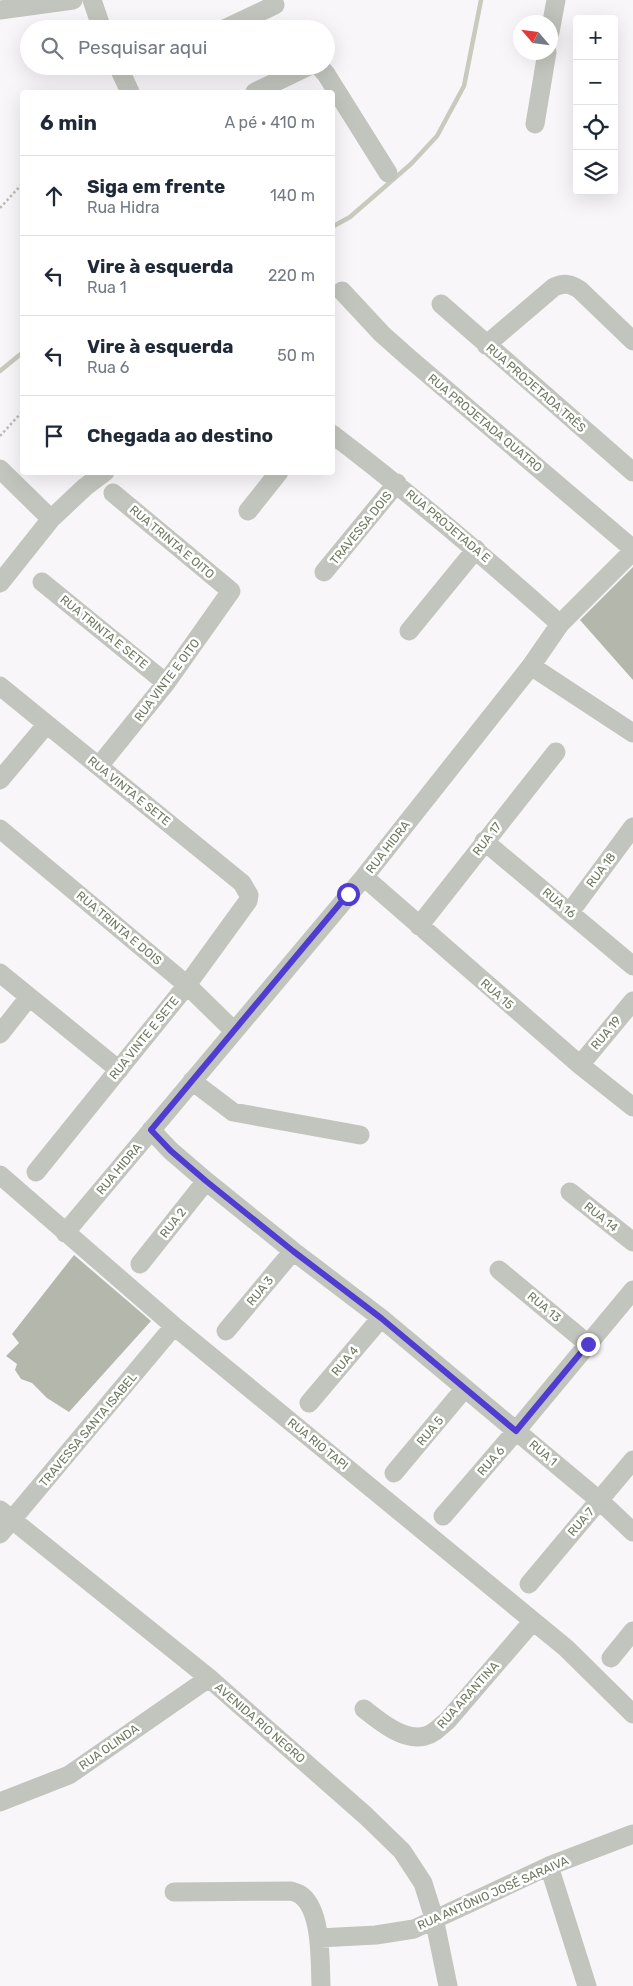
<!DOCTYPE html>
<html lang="pt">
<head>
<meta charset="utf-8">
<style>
	body { margin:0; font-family:Rubik,sans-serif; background:#f6f6f7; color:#1f2937 }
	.controls { position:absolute; right:15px; top:15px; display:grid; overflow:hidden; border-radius:5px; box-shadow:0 5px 20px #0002 }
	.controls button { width:45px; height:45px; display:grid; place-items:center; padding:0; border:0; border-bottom:1px solid #e0e1e3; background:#fff; color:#1f2937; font:25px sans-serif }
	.compass { position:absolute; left:513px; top:15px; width:45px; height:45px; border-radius:50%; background:#fff; box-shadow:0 5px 20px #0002; rotate:298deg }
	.stop { position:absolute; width:15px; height:15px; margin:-11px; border:4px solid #513cd1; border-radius:50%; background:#fff }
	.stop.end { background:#513cd1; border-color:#fff; box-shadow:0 1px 5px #0008 }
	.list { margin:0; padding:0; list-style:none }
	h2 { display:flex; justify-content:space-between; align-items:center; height:65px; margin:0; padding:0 20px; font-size:21px }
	h2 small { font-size:16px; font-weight:400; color:#747a83 }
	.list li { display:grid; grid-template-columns:32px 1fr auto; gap:15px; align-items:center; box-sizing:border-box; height:80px; padding:0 20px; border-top:1px solid #e0e1e3 }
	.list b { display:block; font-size:19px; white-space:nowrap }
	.list p { margin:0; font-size:16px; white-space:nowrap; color:#747a83 }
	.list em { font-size:16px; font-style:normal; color:#747a83 }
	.icon { flex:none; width:28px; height:28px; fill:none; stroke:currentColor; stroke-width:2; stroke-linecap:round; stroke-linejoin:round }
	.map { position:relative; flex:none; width:633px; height:1986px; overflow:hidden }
	.search { position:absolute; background:#fff; box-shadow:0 5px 20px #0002; left:20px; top:20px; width:315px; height:55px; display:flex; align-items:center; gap:12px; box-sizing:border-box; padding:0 18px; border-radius:28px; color:#747a83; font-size:19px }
	.panel { position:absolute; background:#fff; box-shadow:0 5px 20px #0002; left:20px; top:90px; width:315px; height:385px; border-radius:5px }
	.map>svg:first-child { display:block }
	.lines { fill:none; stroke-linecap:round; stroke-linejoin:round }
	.stream { stroke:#c7cabd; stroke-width:4.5 }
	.building { fill:#b3b7ac }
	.path { stroke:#babcb6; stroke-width:2.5; stroke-dasharray:2.5 2.5; stroke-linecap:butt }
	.minor { stroke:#c2c5bd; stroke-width:19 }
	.route { stroke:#513cd1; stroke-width:6 }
	.labels { text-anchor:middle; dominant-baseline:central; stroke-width:5; stroke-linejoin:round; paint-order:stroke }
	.street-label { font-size:12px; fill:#707861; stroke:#fff }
</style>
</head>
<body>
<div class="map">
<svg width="633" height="1986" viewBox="0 0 633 1986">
	<rect width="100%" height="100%" fill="#f8f6f8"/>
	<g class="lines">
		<path class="stream" d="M332 227 350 217 411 164 437 136 464 86 481 0
			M0 371 22 353"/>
	</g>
	<path class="building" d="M633 567V680L580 620Z
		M74 1255 151 1321 69 1412 47 1398 32 1383 21 1379 15 1370 17 1364 6 1356 19 1343 12 1334Z"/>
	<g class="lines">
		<path class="path" d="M0 208 22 184
			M0 436 22 412"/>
		<path class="minor" d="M92 0 102 29
			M0 10 73 0
			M224 29 275 5
			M550 32 556 0
			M118 66 130 92
			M319 66 326 74 388 173
			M255 92 309 66
			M535 124 547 52
			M342 291 382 334 409 358 633 549
			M441 304 633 472
			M486 345 554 287C564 283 570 283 580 290L633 341
			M332 434C411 494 486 558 560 624
			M0 469 51 519
			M248 511 279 472
			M324 572 397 483
			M42 582 166 683
			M0 583 51 519 85 487 105 472
			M409 631 476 549
			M531 666 633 733
			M0 686 242 883 249 895 248 901 187 985 36 1172
			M99 766 166 683 231 591 113 493
			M0 780 46 725
			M0 829 187 985 234 1031
			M484 841 633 966
			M364 877 580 1065 633 1107
			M570 912 633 827
			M419 926 556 752
			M0 973 119 1070
			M0 1034 29 997
			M580 1065 633 1001
			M192 1081 233 1112 360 1135
			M151 1130 171 1151 206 1181 293 1251 381 1318 600 1501 633 1532
			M0 1175 174 1326 566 1648 633 1714
			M570 1192 633 1242
			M65 1233 364 877 531 666 560 624 633 551
			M140 1264 206 1181
			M499 1270 588 1344
			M226 1331 293 1251
			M309 1403 381 1318
			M394 1473 465 1388
			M0 1510 209 1678 366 1816 402 1851 423 1883 434 1918 448 1986
			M443 1516 516 1431 633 1290
			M0 1534 174 1326
			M529 1584 633 1460
			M611 1658 633 1631
			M364 1709C379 1721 404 1742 425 1736 434 1734 441 1726 448 1720L533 1621
			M0 1802 69 1775 209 1678
			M549 1866 587 1986
			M174 1892 291 1891C294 1892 299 1893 302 1896 322 1912 320 1962 321 1986
			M319 1938 376 1935 414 1929 549 1866 633 1834"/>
	</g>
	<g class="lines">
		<path class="route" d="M348 894 151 1130 171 1151 206 1181 293 1251 381 1318 516 1431 588 1344"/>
	</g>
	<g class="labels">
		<g class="street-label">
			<text transform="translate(536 388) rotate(41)">RUA PROJETADA TRÊS</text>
			<text transform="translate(485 423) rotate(40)">RUA PROJETADA QUATRO</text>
			<text transform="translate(448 526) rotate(40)">RUA PROJETADA E</text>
			<text transform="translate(361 528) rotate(-51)">TRAVESSA DOIS</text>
			<text transform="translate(172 542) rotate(40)">RUA TRINTA E OITO</text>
			<text transform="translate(104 632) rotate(39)">RUA TRINTA E SETE</text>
			<text transform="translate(167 680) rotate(-53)">RUA VINTE E OITO</text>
			<text transform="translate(129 791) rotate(39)">RUA VINTA E SETE</text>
			<text transform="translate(487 839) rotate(-52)">RUA 17</text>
			<text transform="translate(388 847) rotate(-52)">RUA HIDRA</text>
			<text transform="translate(601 870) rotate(-53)">RUA 18</text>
			<text transform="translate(559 903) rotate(40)">RUA 16</text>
			<text transform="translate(119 928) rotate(40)">RUA TRINTA E DOIS</text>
			<text transform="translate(497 994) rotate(41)">RUA 15</text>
			<text transform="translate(606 1033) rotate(-50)">RUA 19</text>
			<text transform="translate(144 1038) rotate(-51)">RUA VINTE E SETE</text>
			<text transform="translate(119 1169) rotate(-50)">RUA HIDRA</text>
			<text transform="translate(601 1217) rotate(39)">RUA 14</text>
			<text transform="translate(173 1223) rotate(-52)">RUA 2</text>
			<text transform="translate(260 1291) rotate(-50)">RUA 3</text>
			<text transform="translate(544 1307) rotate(40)">RUA 13</text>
			<text transform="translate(345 1361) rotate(-50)">RUA 4</text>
			<text transform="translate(88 1430) rotate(-50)">TRAVESSA SANTA ISABEL</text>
			<text transform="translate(430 1431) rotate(-50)">RUA 5</text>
			<text transform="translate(318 1444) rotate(39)">RUA RIO TAPI</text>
			<text transform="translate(543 1453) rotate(40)">RUA 1</text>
			<text transform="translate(491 1461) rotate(-49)">RUA 6</text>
			<text transform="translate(581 1522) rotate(-49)">RUA 7</text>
			<text transform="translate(468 1695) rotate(-48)">RUA ARANTINA</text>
			<text transform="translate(260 1723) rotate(41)">AVENIDA RIO NEGRO</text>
			<text transform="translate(109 1747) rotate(-35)">RUA OLINDA</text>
			<text transform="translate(493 1893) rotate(-24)">RUA ANTÔNIO JOSÉ SARAIVA</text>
		</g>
	</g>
</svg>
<div class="controls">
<button>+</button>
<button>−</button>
<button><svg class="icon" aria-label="locate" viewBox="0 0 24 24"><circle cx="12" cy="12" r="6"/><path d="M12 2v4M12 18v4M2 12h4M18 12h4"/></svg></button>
<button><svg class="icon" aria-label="layers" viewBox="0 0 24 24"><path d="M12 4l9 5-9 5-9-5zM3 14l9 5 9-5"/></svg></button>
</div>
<svg class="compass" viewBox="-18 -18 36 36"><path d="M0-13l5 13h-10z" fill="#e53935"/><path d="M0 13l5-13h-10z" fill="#747a83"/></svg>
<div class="stop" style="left:348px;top:894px"></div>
<div class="stop end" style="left:588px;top:1344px"></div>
<div class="search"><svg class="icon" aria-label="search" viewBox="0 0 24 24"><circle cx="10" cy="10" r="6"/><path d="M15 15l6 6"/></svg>Pesquisar aqui</div>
<section class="panel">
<h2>6 min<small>A pé · 410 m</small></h2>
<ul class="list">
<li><svg class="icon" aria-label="ahead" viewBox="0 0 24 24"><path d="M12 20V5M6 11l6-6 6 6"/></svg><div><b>Siga em frente</b><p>Rua Hidra</p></div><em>140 m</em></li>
<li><svg class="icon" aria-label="left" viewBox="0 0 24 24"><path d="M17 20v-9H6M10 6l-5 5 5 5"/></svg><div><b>Vire à esquerda</b><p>Rua 1</p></div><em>220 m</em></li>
<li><svg class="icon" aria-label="left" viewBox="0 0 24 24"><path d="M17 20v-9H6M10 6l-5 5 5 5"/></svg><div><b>Vire à esquerda</b><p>Rua 6</p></div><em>50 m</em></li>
<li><svg class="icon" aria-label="arrive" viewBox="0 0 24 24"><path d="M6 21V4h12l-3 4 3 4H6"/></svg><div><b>Chegada ao destino</b></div></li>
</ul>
</section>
</div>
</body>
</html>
